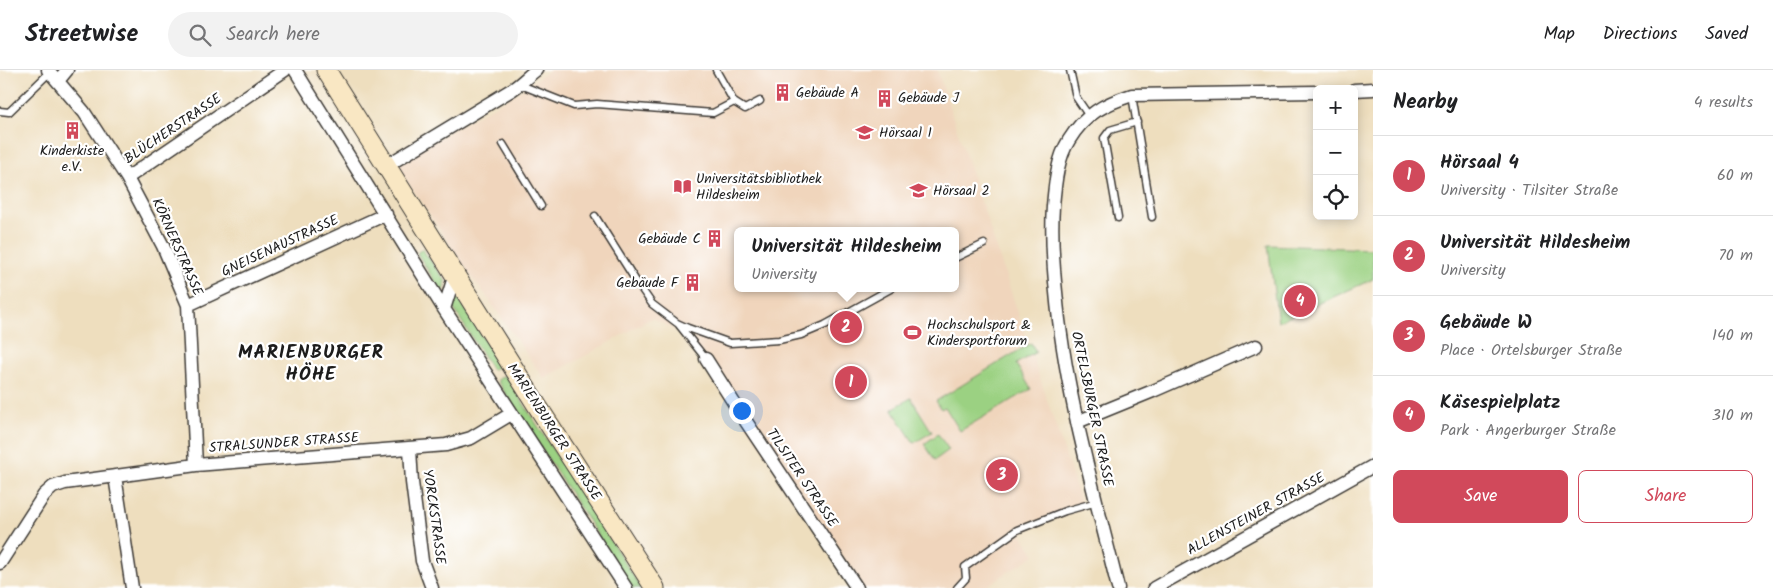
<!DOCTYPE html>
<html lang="en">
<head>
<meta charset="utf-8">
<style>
	body { margin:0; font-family:Kalam,sans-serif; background:#f2f2f2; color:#202124 }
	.controls { position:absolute; right:15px; top:15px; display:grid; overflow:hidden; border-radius:8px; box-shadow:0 2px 12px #0003 }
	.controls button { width:45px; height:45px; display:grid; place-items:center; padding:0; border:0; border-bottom:1px solid #e0e0e0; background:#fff; color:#202124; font:25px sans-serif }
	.you { position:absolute; left:741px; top:340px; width:18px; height:18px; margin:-12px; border:4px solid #fff; border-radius:50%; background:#1a73e8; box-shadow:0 0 0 8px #1a73e833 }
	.badge { display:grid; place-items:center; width:32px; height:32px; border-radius:50%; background:#d1495b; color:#fff; font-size:16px; font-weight:700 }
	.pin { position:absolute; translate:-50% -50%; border:2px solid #fff; box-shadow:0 1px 5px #0006 }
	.popup { position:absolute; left:734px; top:157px; width:225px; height:65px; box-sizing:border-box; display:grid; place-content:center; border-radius:8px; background:#fff; filter:drop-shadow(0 1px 4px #0005); font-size:16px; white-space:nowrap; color:#757577 }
	.popup b { font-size:19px; color:#202124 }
	.popup::after { content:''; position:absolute; left:50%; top:100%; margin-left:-10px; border:10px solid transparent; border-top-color:#fff }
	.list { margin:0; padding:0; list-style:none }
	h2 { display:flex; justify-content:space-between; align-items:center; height:65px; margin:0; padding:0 20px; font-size:21px }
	h2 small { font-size:16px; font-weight:400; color:#757577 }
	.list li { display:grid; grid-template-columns:32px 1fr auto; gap:15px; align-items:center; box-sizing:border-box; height:80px; padding:0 20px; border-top:1px solid #e0e0e0 }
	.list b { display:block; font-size:19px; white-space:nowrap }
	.list p { margin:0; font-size:16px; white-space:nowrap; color:#757577 }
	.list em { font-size:16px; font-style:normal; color:#757577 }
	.actions { display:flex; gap:10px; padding:15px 20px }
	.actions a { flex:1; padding:11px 0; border:1px solid #d1495b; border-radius:8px; text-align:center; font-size:18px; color:#d1495b }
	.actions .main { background:#d1495b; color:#fff }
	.icon { flex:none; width:28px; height:28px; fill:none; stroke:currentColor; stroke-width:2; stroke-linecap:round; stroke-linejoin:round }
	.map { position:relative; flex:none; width:1373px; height:518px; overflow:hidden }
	header { display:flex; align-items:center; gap:30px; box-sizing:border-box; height:70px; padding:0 25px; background:#fff; border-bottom:1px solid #e0e0e0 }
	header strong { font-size:24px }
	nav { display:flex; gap:28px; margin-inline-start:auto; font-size:18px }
	.search { width:350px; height:45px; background:#f2f2f2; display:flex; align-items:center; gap:12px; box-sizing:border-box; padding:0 18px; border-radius:28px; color:#757577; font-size:19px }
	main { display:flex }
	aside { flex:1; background:#fff }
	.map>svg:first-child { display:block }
	.built { fill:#f0d5bc; fill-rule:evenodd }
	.green { fill:#9bd182; stroke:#5c764f }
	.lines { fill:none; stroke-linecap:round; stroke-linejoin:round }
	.lane-casing { stroke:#3c3934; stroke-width:9 }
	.street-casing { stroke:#3c3934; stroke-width:15 }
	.secondary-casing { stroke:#3c3934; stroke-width:21 }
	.lane { stroke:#fff; stroke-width:6 }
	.street { stroke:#fff; stroke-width:12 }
	.secondary { stroke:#f9e7c3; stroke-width:19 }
	.labels { text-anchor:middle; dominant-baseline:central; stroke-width:4.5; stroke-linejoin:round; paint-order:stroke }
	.poi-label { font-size:14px; fill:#1c1c1c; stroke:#fff; text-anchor:start }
	.street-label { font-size:14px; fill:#1c1c1c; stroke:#fff }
	.district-label { font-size:19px; font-weight:bold; letter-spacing:1px; fill:#1c1c1c; stroke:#fff }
</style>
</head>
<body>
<header>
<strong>Streetwise</strong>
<div class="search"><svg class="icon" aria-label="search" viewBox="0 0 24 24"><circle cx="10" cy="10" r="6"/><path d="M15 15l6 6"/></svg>Search here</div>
<nav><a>Map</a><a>Directions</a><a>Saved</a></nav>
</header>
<main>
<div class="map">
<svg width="1373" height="518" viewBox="0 0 1373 518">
	<rect width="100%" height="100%" fill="#fff"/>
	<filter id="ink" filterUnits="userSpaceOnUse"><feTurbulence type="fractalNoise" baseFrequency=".02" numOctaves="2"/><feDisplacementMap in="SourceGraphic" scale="10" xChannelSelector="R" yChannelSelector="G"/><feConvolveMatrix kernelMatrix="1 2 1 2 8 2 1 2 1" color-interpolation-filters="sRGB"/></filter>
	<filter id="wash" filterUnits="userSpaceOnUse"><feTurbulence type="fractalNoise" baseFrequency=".0096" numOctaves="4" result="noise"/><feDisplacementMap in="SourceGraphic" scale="20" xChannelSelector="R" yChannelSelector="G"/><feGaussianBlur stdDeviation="1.12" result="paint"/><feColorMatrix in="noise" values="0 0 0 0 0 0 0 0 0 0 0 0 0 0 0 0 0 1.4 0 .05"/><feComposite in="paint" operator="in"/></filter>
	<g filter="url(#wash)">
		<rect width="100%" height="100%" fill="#eedebe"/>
		<path class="built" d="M549 0H937L1083 438 1021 462 1035 485 983 518H857L687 266 652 248 544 309 484 223 470 205 395 93 519 22ZM737 161H955V218H737Z"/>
		<path class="green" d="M1268 175 1373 179V209L1278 252Z
			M422 179 445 210V219L441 221 417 183Z
			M455 222 500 295 492 300 452 236Z
			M1031 273 1036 282 1016 294 1031 319 960 361 945 337 941 339 936 331Z
			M503 306H506L641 518H632L498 312V309Z
			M911 328 932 362 914 373 892 339Z
			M938 364 949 380 935 390 924 374Z"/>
	</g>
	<g filter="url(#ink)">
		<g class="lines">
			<defs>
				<path id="lane" d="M716 0 734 32 745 39 760 31
					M1070 0 1076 27 1089 46
					M521 14 526 17 574 36 597 34 713 43 734 32
					M1132 25 1152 147
					M0 41 9 42 50 2
					M503 74 541 136
					M595 146 636 211 652 234 677 253 688 258 730 273 779 270 801 265 825 255 892 218
					M1118 148 1104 68 1110 60 1137 52
					M955 188 984 174
					M679 255 706 289
					M957 518 966 508 965 497 1017 460 1065 441 1097 432"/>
				<path id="street" d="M48 0 84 42 127 108 163 176 188 235 196 395
					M295 0 444 239 626 518
					M58 11 67 0
					M1354 20 1373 19
					M386 96 513 19C522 13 528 6 536 0
					M127 108 285 0
					M188 235 386 144
					M444 239 455 204
					M706 289 741 344 857 518
					M1077 352 1153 321 1256 276
					M410 379 412 412 422 491 432 518
					M115 406 132 518
					M0 493 44 425 53 417 65 413 196 395 446 375 471 368 511 344
					M1118 518C1094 420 1065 323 1056 222 1053 193 1051 165 1053 136 1055 114 1057 89 1069 70 1085 44 1104 34 1132 25L1317 22
					M1154 518 1373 396"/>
				<path id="secondary" d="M326 0 538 337 655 518"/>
			</defs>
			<use href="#lane" class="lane-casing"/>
			<use href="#street" class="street-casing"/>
			<use href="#secondary" class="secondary-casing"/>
			<use href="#lane" class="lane"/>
			<use href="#street" class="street"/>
			<use href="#secondary" class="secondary"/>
		</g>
	</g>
	<defs>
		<symbol id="building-bare" viewBox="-9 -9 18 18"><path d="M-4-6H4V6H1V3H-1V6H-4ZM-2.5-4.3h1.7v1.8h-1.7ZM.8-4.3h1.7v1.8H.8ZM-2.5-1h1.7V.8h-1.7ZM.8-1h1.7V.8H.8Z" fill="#d1495b" stroke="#fff" stroke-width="2.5" paint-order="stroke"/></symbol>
		<symbol id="university-bare" viewBox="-9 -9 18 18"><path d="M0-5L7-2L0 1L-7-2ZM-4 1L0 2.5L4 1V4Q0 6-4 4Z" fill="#d1495b" stroke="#fff" stroke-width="2.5" paint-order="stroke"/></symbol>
		<symbol id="library-bare" viewBox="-9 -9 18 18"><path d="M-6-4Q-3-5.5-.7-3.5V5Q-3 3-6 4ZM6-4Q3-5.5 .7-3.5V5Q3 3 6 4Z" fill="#d1495b" stroke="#fff" stroke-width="2.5" paint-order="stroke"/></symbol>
		<symbol id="stadium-bare" viewBox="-9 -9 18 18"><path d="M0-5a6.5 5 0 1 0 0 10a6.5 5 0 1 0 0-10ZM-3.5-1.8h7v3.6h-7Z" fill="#d1495b" stroke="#fff" stroke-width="2.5" paint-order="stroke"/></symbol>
	</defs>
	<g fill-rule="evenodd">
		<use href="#building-bare" x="770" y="10" width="25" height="25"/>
		<use href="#building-bare" x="872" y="16" width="25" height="25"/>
		<use href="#building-bare" x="60" y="48" width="25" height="25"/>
		<use href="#university-bare" x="852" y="50" width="25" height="25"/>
		<use href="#library-bare" x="670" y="104" width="25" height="25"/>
		<use href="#university-bare" x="906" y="108" width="25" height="25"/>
		<use href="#building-bare" x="702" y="156" width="25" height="25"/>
		<use href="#building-bare" x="680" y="200" width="25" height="25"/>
		<use href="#stadium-bare" x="900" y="250" width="25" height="25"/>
	</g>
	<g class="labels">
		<g class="poi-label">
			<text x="796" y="23">Gebäude A</text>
			<text x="898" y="28">Gebäude J</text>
			<text x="879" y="63">Hörsaal 1</text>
			<text x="72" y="81" text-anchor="middle">Kinderkiste<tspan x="72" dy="16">e.V.</tspan></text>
			<text x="696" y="109">Universitätsbibliothek<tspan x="696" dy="16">Hildesheim</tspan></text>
			<text x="933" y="121">Hörsaal 2</text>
			<text x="701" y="169" text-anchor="end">Gebäude C</text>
			<text x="678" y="213" text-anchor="end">Gebäude F</text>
			<text x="927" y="255">Hochschulsport &amp;<tspan x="927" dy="16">Kindersportforum</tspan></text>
		</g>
		<g class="street-label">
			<text transform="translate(173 59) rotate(-34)">BLÜCHERSTRASSE</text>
			<text transform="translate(280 176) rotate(-25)">GNEISENAUSTRASSE</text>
			<text transform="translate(177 177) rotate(66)">KÖRNERSTRASSE</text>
			<text transform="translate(1092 339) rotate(78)">ORTELSBURGER STRASSE</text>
			<text transform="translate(554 362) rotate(57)">MARIENBURGER STRASSE</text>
			<text transform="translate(284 373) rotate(-4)">STRALSUNDER STRASSE</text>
			<text transform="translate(802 408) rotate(56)">TILSITER STRASSE</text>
			<text transform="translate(1256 444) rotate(-29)">ALLENSTEINER STRASSE</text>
			<text transform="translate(434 447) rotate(82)">YORCKSTRASSE</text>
		</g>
		<g class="district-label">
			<text x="311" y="283">MARIENBURGER<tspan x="311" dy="22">HÖHE</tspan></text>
		</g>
	</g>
</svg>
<div class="controls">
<button>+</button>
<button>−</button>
<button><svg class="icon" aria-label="locate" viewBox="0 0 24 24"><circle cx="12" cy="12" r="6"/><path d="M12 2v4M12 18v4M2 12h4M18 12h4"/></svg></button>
</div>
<div class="you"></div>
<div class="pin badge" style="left:851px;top:312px">1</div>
<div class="pin badge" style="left:846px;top:257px">2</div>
<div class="popup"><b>Universität Hildesheim</b>University</div>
<div class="pin badge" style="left:1002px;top:405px">3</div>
<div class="pin badge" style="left:1300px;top:231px">4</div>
</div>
<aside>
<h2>Nearby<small>4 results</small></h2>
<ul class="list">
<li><span class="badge">1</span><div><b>Hörsaal 4</b><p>University · Tilsiter Straße</p></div><em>60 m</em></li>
<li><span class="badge">2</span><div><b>Universität Hildesheim</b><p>University</p></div><em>70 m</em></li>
<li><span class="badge">3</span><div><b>Gebäude W</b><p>Place · Ortelsburger Straße</p></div><em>140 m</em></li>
<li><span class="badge">4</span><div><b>Käsespielplatz</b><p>Park · Angerburger Straße</p></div><em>310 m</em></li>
</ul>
<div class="actions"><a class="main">Save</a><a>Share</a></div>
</aside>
</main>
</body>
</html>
